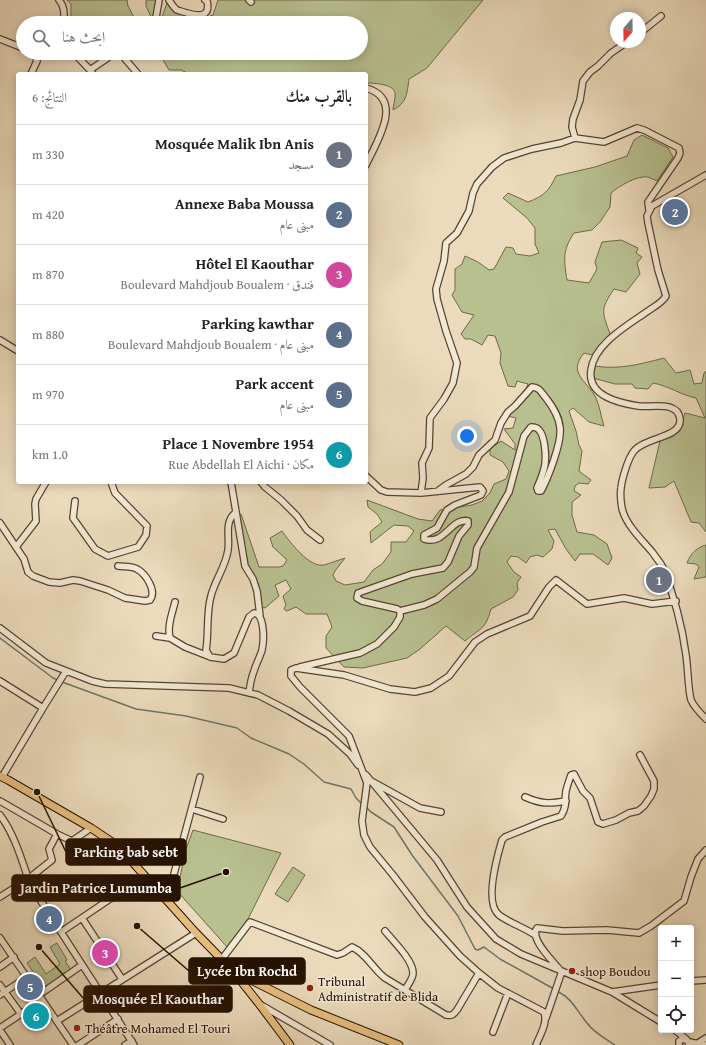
<!DOCTYPE html>
<html lang="ar">
<head>
<meta charset="utf-8">
<style>
	body { margin:0; font-family:"Gentium Book Plus",Amiri,serif; background:#f6f6f6; color:#222; direction:rtl }
	.controls { position:absolute; right:12px; bottom:12px; display:grid; overflow:hidden; border-radius:4px; box-shadow:0 2px 10px #0003 }
	.controls button { width:36px; height:36px; display:grid; place-items:center; padding:0; border:0; border-bottom:1px solid #e0e0e0; background:#fff; color:#222; font:20px sans-serif }
	.compass { position:absolute; left:610px; top:12px; width:36px; height:36px; border-radius:50%; background:#fff; box-shadow:0 2px 10px #0003; rotate:200deg }
	.you { position:absolute; left:467px; top:436px; width:14px; height:14px; margin:-10px; border:3px solid #fff; border-radius:50%; background:#1a73e8; box-shadow:0 0 0 6px #1a73e833 }
	.badge { display:grid; place-items:center; width:26px; height:26px; border-radius:50%; background:#1a73e8; color:#fff; font-size:13px; font-weight:700 }
	.pin { position:absolute; translate:-50% -50%; border:2px solid #fff; box-shadow:0 1px 4px #0006 }
	.list { margin:0; padding:0; list-style:none }
	h2 { display:flex; justify-content:space-between; align-items:center; height:52px; margin:0; padding:0 16px; font-size:17px }
	h2 small { font-size:13px; font-weight:400; color:#767676 }
	.list li { display:grid; grid-template-columns:26px 1fr auto; gap:12px; align-items:center; box-sizing:border-box; height:60px; padding:0 16px; border-top:1px solid #e0e0e0 }
	.list b { display:block; font-size:15px; white-space:nowrap }
	.list p { margin:0; font-size:13px; white-space:nowrap; color:#767676 }
	.list em { font-size:13px; font-style:normal; color:#767676 }
	.icon { flex:none; width:22px; height:22px; fill:none; stroke:currentColor; stroke-width:2; stroke-linecap:round; stroke-linejoin:round }
	.map { position:relative; flex:none; width:706px; height:1045px; overflow:hidden; direction:ltr }
	.search { position:absolute; background:#fff; box-shadow:0 2px 10px #0003; left:16px; top:16px; width:352px; height:44px; display:flex; align-items:center; gap:10px; box-sizing:border-box; padding:0 14px; border-radius:22px; color:#767676; font-size:15px }
	.panel { position:absolute; background:#fff; box-shadow:0 2px 10px #0003; left:16px; top:72px; width:352px; height:412px; border-radius:4px; direction:rtl }
	.map>svg:first-child { display:block }
	.green { fill:#b8c090; stroke:#6f6848 }
	.lines { fill:none; stroke-linecap:round; stroke-linejoin:round }
	.stream { stroke:#6a776a; stroke-width:1.5 }
	.minor-casing { stroke:#57442f; stroke-width:8 }
	.major-casing { stroke:#261100; stroke-width:9 }
	.minor { stroke:#f2e8d3; stroke-width:5.5 }
	.major { stroke:#e6be7e; stroke-width:7 }
	.poi-dot { fill:#8f2418; stroke:#f2e8d3; stroke-width:1.5 }
	.labels { text-anchor:middle; dominant-baseline:central; stroke-width:3; stroke-linejoin:round; paint-order:stroke }
	.poi-label { font-size:13px; fill:#261100; stroke:#f2e8d3; text-anchor:start }
	.leader { fill:none; stroke:#261100; stroke-width:1.5 }
	.callout-dot { fill:#261100; stroke:#f2e8d3; stroke-width:1.5 }
	.callout { fill:#261100; stroke:#261100; stroke-width:1.5 }
	.callout-label { font-size:14px; text-anchor:middle; font-weight:bold; fill:#fff }
</style>
</head>
<body>
<div class="map">
<svg width="706" height="1045" viewBox="0 0 706 1045">
	<rect width="100%" height="100%" fill="#ebdbbc"/>
	<filter id="stains"><feTurbulence type="fractalNoise" baseFrequency=".005" numOctaves="4"/><feColorMatrix values="0 0 0 0 .2 0 0 0 0 .09 0 0 0 0 .02 0 0 0 .5 -.17"/></filter>
	<radialGradient id="worn" r=".72"><stop offset=".6" stop-color="#630" stop-opacity="0"/><stop offset="1" stop-color="#630" stop-opacity=".3"/></radialGradient>
	<path class="green" d="M67 0H127L128 6 137 23H76L71 20V4Z
		M146 0H162L152 19 146 6Z
		M168 0H172L176 4 178 11 200 20 213 15 218 0H483L427 68 409 79C407 93 407 103 393 110 393 105 396 98 395 93 394 84 374 83 366 83V74H337L336 73 330 74H189L181 70H169L159 53H361V23H160Z
		M642 135 668 148 673 157 657 181C654 180 651 178 648 177 638 175 619 186 611 193L610 207 600 222 592 230 574 233C562 251 564 260 567 280L589 283 597 269 595 262 602 242 621 240 638 248 636 253 642 257 637 263 640 274 626 292 614 289C600 310 602 311 610 334L592 355 584 353C567 374 587 380 596 398 600 407 601 417 604 426L589 422 573 408 569 411 576 431 579 445 582 451 579 471 591 480 588 484 579 483 575 486 574 491 581 495 572 502V515L577 532 594 535 607 544 612 558 608 565 593 554H580L575 561 566 549 555 529 548 530 554 541 552 549 543 557 537 555 530 557 526 563 518 557 511 556 507 562 514 572 521 577 517 583 518 590 513 597 491 609C485 631 480 628 465 641L446 626 420 649 407 658 363 668 344 667 326 648V636L332 627 327 614H306L296 607 287 611 284 609 286 605 283 596 291 589 286 580 275 585 279 596 265 608 261 607 258 584 250 570 244 554 239 515 241 514 259 567H279L283 566 287 560 273 547 270 538 282 531C290 542 309 568 324 565 331 563 339 560 345 558L335 571 333 575 336 581 345 585 364 582 373 570 382 564 391 552V542H406L414 531 408 526 394 525 371 543 370 532 382 522 377 514 368 507 367 500 418 519 432 521 440 510 472 505 482 501 490 493 494 484 506 479 509 471 503 462 490 455V449L501 441 515 450V444L504 429 513 428 516 418 508 416 522 399 528 384 517 381 515 387 508 386 500 363 501 353 495 336 488 335 482 345 471 339H465L461 334 474 315 462 312 452 295 455 290V269L462 264 465 256 478 262 489 270 494 269 506 247 513 248 516 254 530 256 539 253 535 244V228L527 218 503 198 508 193 528 202C544 196 549 191 556 176L595 167 627 156 634 140Z
		M664 358 676 373 690 370 694 384 702 383 704 373 706 371V532L699 523 691 522 674 481 665 487 649 488 660 441 672 437 680 431 685 413 705 418 696 398C681 395 669 386 653 383L648 389 635 388 632 384H615L593 378 595 366C619 370 641 364 664 358Z
		M706 545V577L694 579 699 567 696 564 687 563C691 553 696 548 706 545Z
		M193 830 281 853 248 919 228 948 177 891 186 849Z
		M293 867 305 875 288 902 275 894Z
		M57 943 67 960 65 961 71 970 44 988 27 963 35 957 46 974 60 964 50 947Z"/>
	<g class="lines">
		<path class="stream" d="M0 638 53 678 58 680
			M62 682 136 709 186 716 237 728 251 738 289 754 304 764 324 782 351 789 356 798 362 804
			M365 806 371 812 394 827 412 855 458 916 475 949 478 950 484 947 500 959 554 989
			M557 991C573 999 576 1010 587 1023 594 1033 605 1038 615 1045"/>
		<defs>
			<path id="minor" d="M59 0C65 7 64 14 64 23
				M169 0C171 3 174 8 177 10 180 11 184 12 187 13 198 16 211 18 207 1L205 0
				M249 0 251 2
				M155 23 159 0
				M640 33 661 16
				M0 39 23 48
				M74 53 90 70
				M120 53 138 74
				M31 74 37 61 35 56 32 53
				M93 74 90 70 115 53
				M366 88C405 99 377 141 366 165
				M575 138 572 127 573 119 580 100 583 81 590 72 598 66 611 53 627 42
				M706 175 652 206 647 216 648 223 658 270 666 296C662 303 655 306 648 311 628 325 594 344 591 370 587 396 619 403 638 406 650 408 678 400 680 419 682 438 645 437 634 451 628 458 622 479 621 488 620 495 621 506 623 512 628 527 643 541 653 553 656 558 661 563 663 568 674 596 682 625 686 655 688 668 688 689 691 700 694 707 701 714 706 719
				M0 340 18 351
				M231 482 245 566 253 579 257 591 260 616
				M261 482 265 487 281 500 297 516 307 530 320 540
				M421 493 423 478 422 463 429 448 430 418 444 399 453 383 457 363 446 331 437 299 436 289 444 261 446 243 457 233 469 211 473 193 477 184 492 167 504 158 532 149 561 143 575 138 604 142 637 128 644 130 679 148 680 153 678 158 648 202 649 210
				M75 501 73 518 95 549 108 556 138 547 146 535 147 526 115 493 111 482
				M235 513C224 523 230 536 228 550 226 566 215 580 211 596 206 613 209 633 206 650L210 657 224 659 234 653 249 617 254 613C265 614 264 641 262 650 260 657 256 664 254 671 251 678 250 685 249 693
				M0 523 24 559 28 572 33 576 49 582 60 583 73 580 80 581 108 590 125 598 145 601 150 600C157 591 146 574 137 569 132 566 124 567 118 566
				M16 547 36 521 35 504 36 499 46 482
				M400 611 424 605 437 599 470 572 474 567 477 548 509 492 524 436 531 427C534 427 537 427 539 430 545 436 546 456 545 464 544 472 540 481 537 488L538 491H541C548 478 562 442 560 428 559 416 553 407 546 398 541 392 539 387 532 387L515 406 508 412 501 423 495 440 479 455 473 467 466 474 446 485 439 490
				M0 628 46 663 92 681 105 684 229 688 258 695 289 711 328 734 350 754 358 765
				M156 636 170 638 185 647 208 656
				M170 638C167 627 172 614 175 602
				M300 667 360 653 377 644 394 627 400 617V611L397 609 362 601 357 598 358 593 412 574 443 568 448 562 459 536 468 525V521C451 517 445 546 424 539V535L437 528 447 510 455 505 481 495 483 491 480 487 421 493 387 492 381 490 366 476
				M0 681 43 708 2 777
				M43 708 66 671
				M366 775 437 860 467 907 496 939 521 954 612 992 661 1022
				M373 782 420 808 441 812
				M525 797C541 804 549 804 566 801
				M0 801 57 834 49 849 52 860 28 879 0 897
				M192 809 223 819
				M0 815C15 835 22 861 30 884L134 1045
				M57 834 72 841 91 828
				M167 900 200 777
				M82 918 122 979
				M385 931C393 941 413 960 413 973 413 979 408 984 405 990
				M61 932 144 876
				M535 935C525 928 508 922 499 915 484 903 497 857 502 840L505 837 542 822 561 816C568 804 564 801 566 791 567 786 569 781 571 775L574 774 583 791 590 798 598 822 603 824 616 820 629 813 638 811 644 806 651 796 654 789V781L640 755
				M0 938 73 1045
				M222 959 250 922 337 955 343 953 352 947C366 953 373 969 385 978L446 1015C452 1016 453 1015 457 1010L479 973
				M0 967 14 957
				M560 970C554 962 529 939 537 928L563 931 607 930 639 933 651 926 684 901 691 877 698 859 706 850
				M691 981 706 980
				M0 985 21 1014
				M612 992 661 985
				M0 995 27 977
				M39 995 82 965
				M261 1005 330 1045
				M546 1018 562 971
				M57 1021 196 933
				M0 1028 42 1000
				M0 1030 10 1045
				M675 1030 686 1039
				M493 1032 508 993
				M689 1042 706 1045
				M698 1043 706 1038
				M78 1045 118 1019
				M125 1045 132 1041
				M536 1045C540 1035 548 1023 544 1012L498 988 479 973 460 956 425 917 393 875 370 847 364 835 362 821 367 783 349 736 300 687 291 676V670L296 668 344 675 390 689 415 692 431 688 449 676 475 642 487 634 530 616 549 587 556 580 587 604 624 598 652 604 676 601
				M679 1045V1041L683 1039 688 1041 689 1045"/>
			<path id="major" d="M0 776 8 780 91 828 118 846 196 933 233 971 260 1005 290 1045
				M237 973 311 1010 399 1045"/>
		</defs>
		<use href="#minor" class="minor-casing"/>
		<use href="#major" class="major-casing"/>
		<use href="#minor" class="minor"/>
		<use href="#major" class="major"/>
	</g>
	<g class="poi-dot">
		<circle cx="572" cy="971" r="4"/>
		<circle cx="310" cy="988" r="4"/>
		<circle cx="77" cy="1028" r="4"/>
	</g>
	<g class="labels">
		<g class="poi-label">
			<text x="580" y="971">shop Boudou</text>
			<text x="318" y="981">Tribunal<tspan x="318" dy="15">Administratif de Blida</tspan></text>
			<text x="85" y="1028">Théâtre Mohamed El Touri</text>
		</g>
	</g>
	<path class="leader" d="M37 792L66 852M226 872L180 888M137 926L189 971M39 947L84 999"/>
	<g class="callout-dot">
		<circle cx="37" cy="792" r="4"/>
		<circle cx="226" cy="872" r="4"/>
		<circle cx="137" cy="926" r="4"/>
		<circle cx="39" cy="947" r="4"/>
	</g>
	<g class="callout">
		<rect x="66" y="839" width="120" height="26" rx="4"/>
		<rect x="12" y="875" width="168" height="26" rx="4"/>
		<rect x="189" y="958" width="116" height="26" rx="4"/>
		<rect x="84" y="986" width="148" height="26" rx="4"/>
	</g>
	<g class="callout-label">
		<text x="126" y="857">Parking bab sebt</text>
		<text x="96" y="893">Jardin Patrice Lumumba</text>
		<text x="247" y="976">Lycée Ibn Rochd</text>
		<text x="158" y="1004">Mosquée El Kaouthar</text>
	</g>
	<rect width="100%" height="100%" filter="url(#stains)"/>
	<rect width="100%" height="100%" fill="url(#worn)"/>
</svg>
<div class="controls">
<button>+</button>
<button>−</button>
<button><svg class="icon" aria-label="locate" viewBox="0 0 24 24"><circle cx="12" cy="12" r="6"/><path d="M12 2v4M12 18v4M2 12h4M18 12h4"/></svg></button>
</div>
<svg class="compass" viewBox="-18 -18 36 36"><path d="M0-13l5 13h-10z" fill="#e53935"/><path d="M0 13l5-13h-10z" fill="#767676"/></svg>
<div class="you"></div>
<div class="pin badge" style="left:659px;top:580px;background:#6b7280">1</div>
<div class="pin badge" style="left:675px;top:212px;background:#5c6f8a">2</div>
<div class="pin badge" style="left:105px;top:953px;background:#d1479c">3</div>
<div class="pin badge" style="left:49px;top:919px;background:#5c6f8a">4</div>
<div class="pin badge" style="left:30px;top:987px;background:#5c6f8a">5</div>
<div class="pin badge" style="left:36px;top:1016px;background:#0f9aa8">6</div>
<div class="search"><svg class="icon" aria-label="search" viewBox="0 0 24 24"><circle cx="10" cy="10" r="6"/><path d="M15 15l6 6"/></svg>ابحث هنا</div>
<section class="panel">
<h2>بالقرب منك<small>النتائج: 6</small></h2>
<ul class="list">
<li><span class="badge" style="background:#6b7280">1</span><div><b>Mosquée Malik Ibn Anis</b><p>مسجد</p></div><em>330 m</em></li>
<li><span class="badge" style="background:#5c6f8a">2</span><div><b>Annexe Baba Moussa</b><p>مبنى عام</p></div><em>420 m</em></li>
<li><span class="badge" style="background:#d1479c">3</span><div><b>Hôtel El Kaouthar</b><p>فندق · Boulevard Mahdjoub Boualem</p></div><em>870 m</em></li>
<li><span class="badge" style="background:#5c6f8a">4</span><div><b>Parking kawthar</b><p>مبنى عام · Boulevard Mahdjoub Boualem</p></div><em>880 m</em></li>
<li><span class="badge" style="background:#5c6f8a">5</span><div><b>Park accent</b><p>مبنى عام</p></div><em>970 m</em></li>
<li><span class="badge" style="background:#0f9aa8">6</span><div><b>Place 1 Novembre 1954</b><p>مكان · Rue Abdellah El Aichi</p></div><em>1.0 km</em></li>
</ul>
</section>
</div>
</body>
</html>
